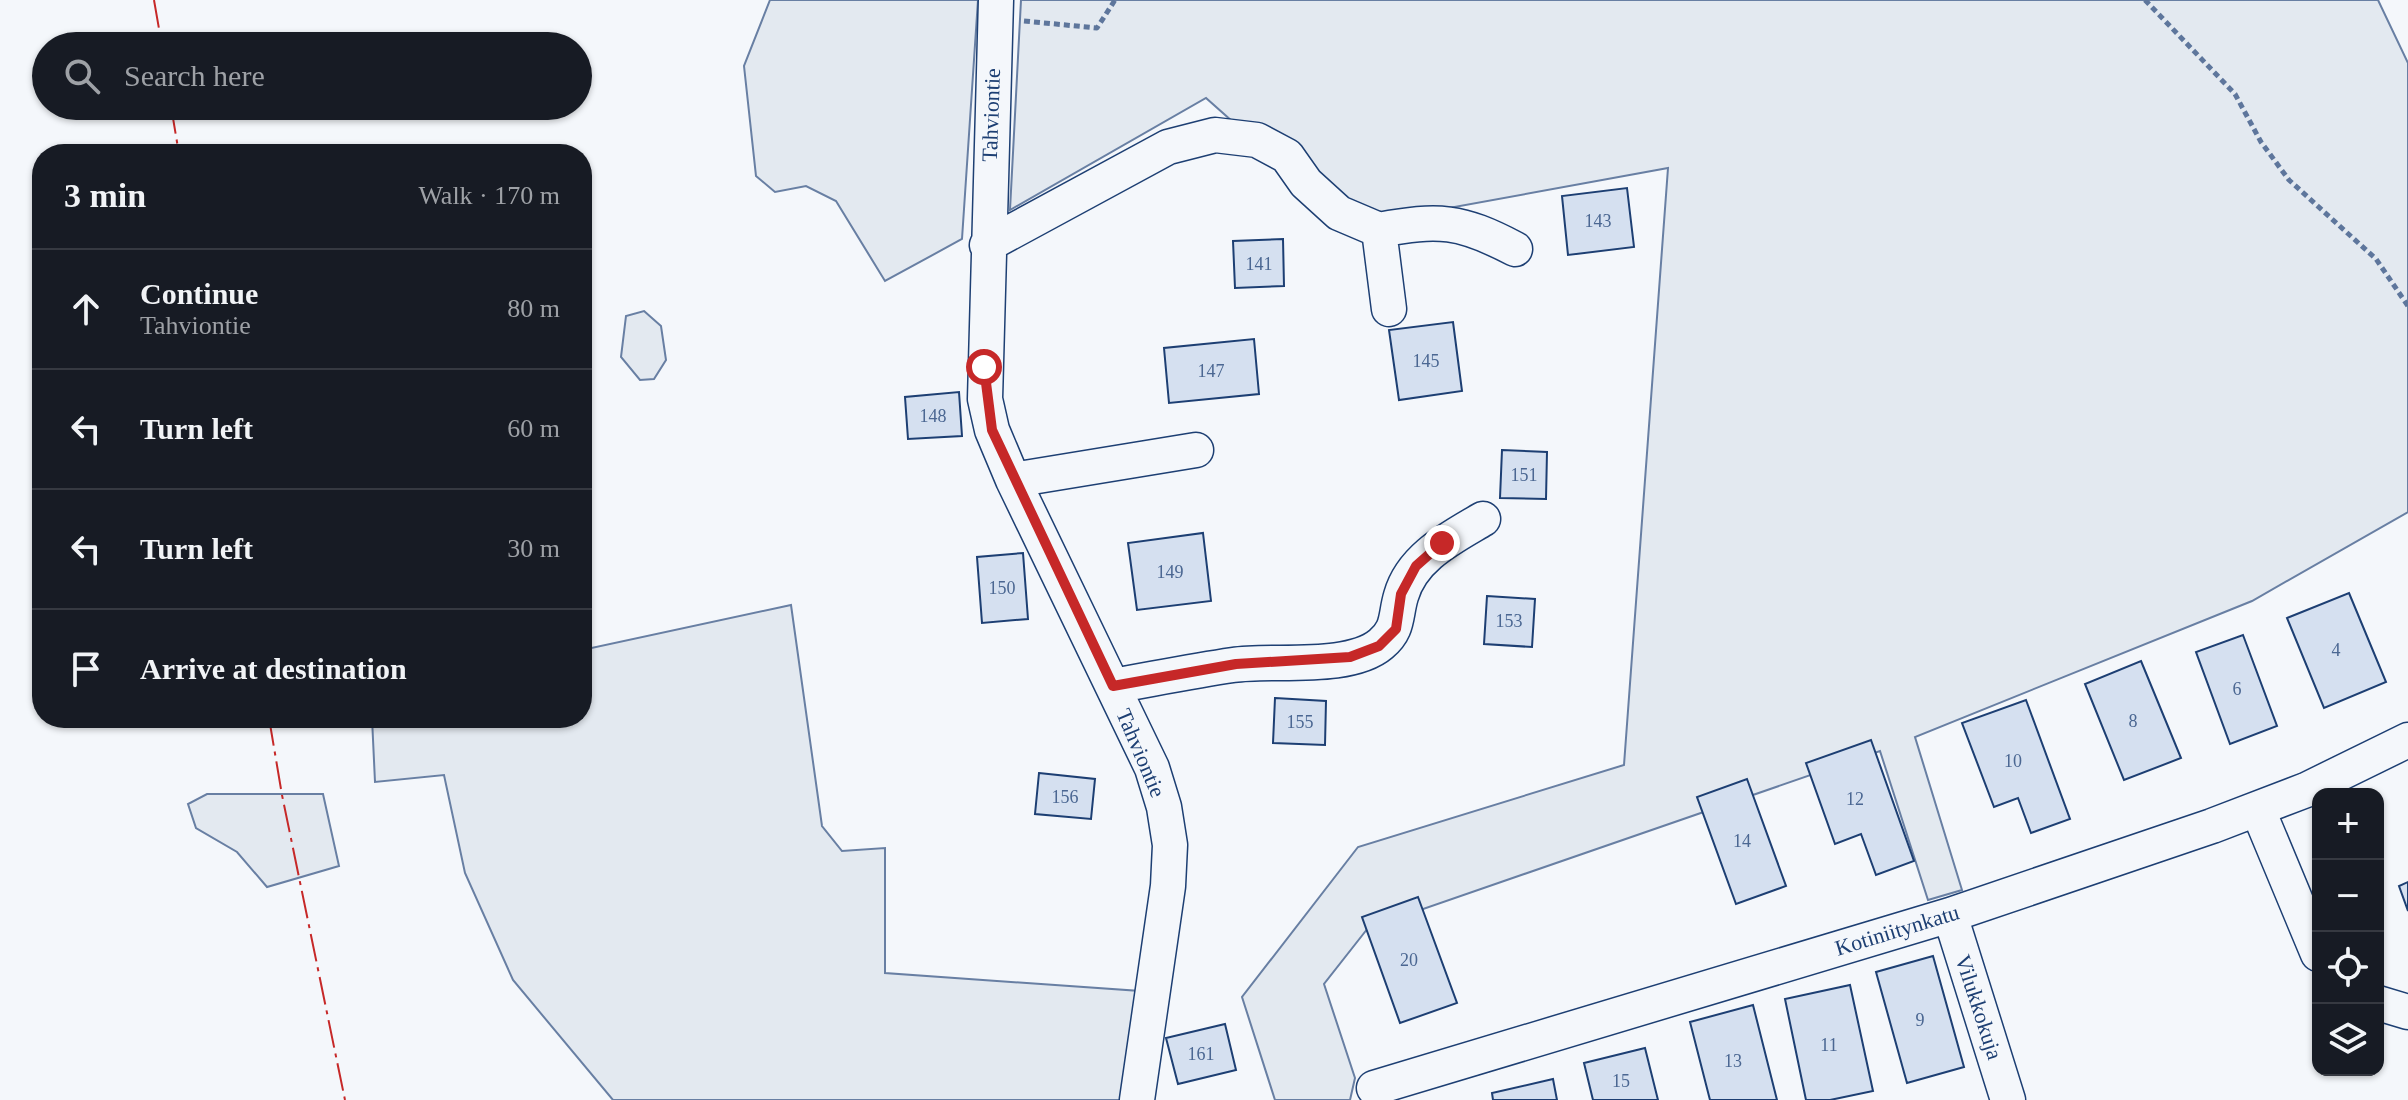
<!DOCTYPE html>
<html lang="en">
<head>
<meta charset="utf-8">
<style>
	body { margin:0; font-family:"Times New Roman",serif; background:#242831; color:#f1f3f6 }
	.controls { position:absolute; right:24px; bottom:24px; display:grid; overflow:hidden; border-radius:16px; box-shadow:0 2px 6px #0004 }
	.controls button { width:72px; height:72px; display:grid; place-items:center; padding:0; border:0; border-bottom:2px solid #363941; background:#171b24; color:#f1f3f6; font:40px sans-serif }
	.stop { position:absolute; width:24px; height:24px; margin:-18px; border:6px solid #c62828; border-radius:50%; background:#fff }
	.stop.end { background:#c62828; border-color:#fff; box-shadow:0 2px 8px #0008 }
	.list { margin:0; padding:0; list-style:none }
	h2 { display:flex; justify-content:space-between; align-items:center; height:104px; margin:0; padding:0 32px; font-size:34px }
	h2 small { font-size:26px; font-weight:400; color:#9ea1a6 }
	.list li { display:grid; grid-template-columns:52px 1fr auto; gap:24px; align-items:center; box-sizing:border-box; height:120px; padding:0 32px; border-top:2px solid #363941 }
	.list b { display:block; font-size:30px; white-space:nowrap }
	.list p { margin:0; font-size:26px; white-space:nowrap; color:#9ea1a6 }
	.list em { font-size:26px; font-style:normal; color:#9ea1a6 }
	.icon { flex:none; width:44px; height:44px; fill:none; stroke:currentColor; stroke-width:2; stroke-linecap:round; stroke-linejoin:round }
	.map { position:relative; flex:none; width:2408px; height:1100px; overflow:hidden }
	.search { position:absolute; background:#171b24; box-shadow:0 2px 6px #0004; left:32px; top:32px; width:560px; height:88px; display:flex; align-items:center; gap:20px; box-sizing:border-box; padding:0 28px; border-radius:44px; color:#9ea1a6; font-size:30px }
	.panel { position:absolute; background:#171b24; box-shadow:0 2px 6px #0004; left:32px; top:144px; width:560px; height:584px; border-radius:32px }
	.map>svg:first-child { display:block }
	.green { fill:#e3e9f0; stroke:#687fa3; stroke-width:2 }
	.building { fill:#d5e0f0; stroke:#1d3f73; stroke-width:2 }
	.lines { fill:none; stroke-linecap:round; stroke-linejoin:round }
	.minor-casing { stroke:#1d3f73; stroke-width:37 }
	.path { stroke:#5e769c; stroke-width:5; stroke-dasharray:6 4; stroke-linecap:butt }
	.minor { stroke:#f4f7fb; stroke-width:34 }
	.power { stroke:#c62828; stroke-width:2; stroke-dasharray:28 6 4 6; stroke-linecap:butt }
	.route { stroke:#c62828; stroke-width:10 }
	.labels { text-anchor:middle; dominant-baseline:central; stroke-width:6; stroke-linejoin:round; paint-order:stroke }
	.number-label { font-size:18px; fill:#4b6792 }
	.street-label { font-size:22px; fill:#1d3f73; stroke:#f4f7fb }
</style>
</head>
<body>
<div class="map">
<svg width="2408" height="1100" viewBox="0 0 2408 1100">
	<rect width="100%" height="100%" fill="#f4f7fb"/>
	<path class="green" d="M770 0H978L962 239 885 281 836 201 806 186 775 192 756 176 744 66Z
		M1021 0H2378L2408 63V512L2252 601 1915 737 1962 890 1928 900 1880 751 1368 928 1324 984 1355 1078 1350 1100H1275L1242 997 1358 847 1624 765 1668 168 1350 226 1206 98 1010 210Z
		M644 311 661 326 666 360 654 379 640 380 621 357 626 316Z
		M791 605 822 826 842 851 885 848V973L1140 991 1124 1100H613L513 980 465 873 444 775 375 782 372 718H582V650Z
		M207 794H323L339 866 267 887 237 852 196 828 188 804Z"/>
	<path class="building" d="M1627 188 1634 247 1568 255 1562 196Z
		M1283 239 1284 286 1235 288 1233 241Z
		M1453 322 1462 391 1399 400 1389 330Z
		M1254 339 1259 394 1169 403 1164 348Z
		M959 392 962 436 908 439 905 397Z
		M1502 450 1547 452 1546 499 1500 498Z
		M1203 533 1211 601 1137 610 1128 543Z
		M1023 553 1028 619 982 623 977 557Z
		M2349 593 2386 682 2324 708 2287 618Z
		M1487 596 1535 599 1532 647 1484 644Z
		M2243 635 2277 726 2230 744 2196 652Z
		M2141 661 2181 758 2124 780 2085 684Z
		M1275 698 1326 701 1325 745 1273 743Z
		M2026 700 2070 819 2031 833 2018 798 1994 807 1962 723Z
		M1871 740 1914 861 1876 875 1861 834 1835 844 1806 763Z
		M1039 773 1095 779 1091 819 1035 814Z
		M1747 779 1786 886 1736 904 1697 797Z
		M2408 882V911L2399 886Z
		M1418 897 1457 1003 1400 1023 1362 917Z
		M1933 956 1964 1067 1907 1083 1876 972Z
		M1850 985 1873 1091 1830 1100H1806L1785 999Z
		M1753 1005 1777 1100H1710L1690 1022Z
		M1225 1024 1236 1070 1178 1084 1166 1038Z
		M1645 1048 1658 1100H1593L1584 1063Z
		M1553 1079 1557 1100H1493L1492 1093Z"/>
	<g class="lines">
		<defs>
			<path id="minor" d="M996 0 985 399 992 430 1013 480 1152 768 1164 807 1170 845 1168 886 1137 1100
				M1379 230C1439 219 1460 220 1515 249
				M987 245 1168 147 1215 135 1257 140 1287 156 1306 183 1339 213 1379 230 1389 309
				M1013 480 1196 450
				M1113 686C1153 679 1192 671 1233 665 1273 659 1349 671 1381 644 1399 629 1395 616 1401 596 1412 557 1451 538 1483 519
				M2258 810 2318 954
				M1950 915 2008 1100
				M2378 1003 2408 1012
				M1374 1088 1950 915 2212 826 2306 790 2408 740"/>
		</defs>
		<use href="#minor" class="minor-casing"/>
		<path class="path" d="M2145 0 2235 94 2261 142 2289 180 2376 259 2408 306
			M1024 21 1097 28 1115 0"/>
		<use href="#minor" class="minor"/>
		<path class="power" d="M154 0 162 46
			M171 106 179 154
			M269 718 282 795 345 1100"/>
	</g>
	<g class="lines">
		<path class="route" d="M984 367 992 430 1113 686 1236 664 1350 657 1379 646 1396 629 1401 594 1416 566 1442 543"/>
	</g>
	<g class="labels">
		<g class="number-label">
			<text x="1598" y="221">143</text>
			<text x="1259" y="264">141</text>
			<text x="1426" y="361">145</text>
			<text x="1211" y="371">147</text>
			<text x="933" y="416">148</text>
			<text x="1524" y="475">151</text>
			<text x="1170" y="572">149</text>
			<text x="1002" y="588">150</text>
			<text x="1509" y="621">153</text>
			<text x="2336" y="650">4</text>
			<text x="2237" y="689">6</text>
			<text x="2133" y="721">8</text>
			<text x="1300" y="722">155</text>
			<text x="2013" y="761">10</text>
			<text x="1065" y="797">156</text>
			<text x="1855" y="799">12</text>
			<text x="1742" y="841">14</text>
			<text x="1409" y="960">20</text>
			<text x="1920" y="1020">9</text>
			<text x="1829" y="1045">11</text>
			<text x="1201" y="1054">161</text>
			<text x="1733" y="1061">13</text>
			<text x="1621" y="1081">15</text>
		</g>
		<g class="street-label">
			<text transform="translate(991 115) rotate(-88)">Tahviontie</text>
			<text transform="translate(1141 753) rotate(67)">Tahviontie</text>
			<text transform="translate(1897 930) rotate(-17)">Kotiniitynkatu</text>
			<text transform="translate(1979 1007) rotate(72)">Vilukkokuja</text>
		</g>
	</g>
</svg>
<div class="controls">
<button>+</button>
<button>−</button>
<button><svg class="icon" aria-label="locate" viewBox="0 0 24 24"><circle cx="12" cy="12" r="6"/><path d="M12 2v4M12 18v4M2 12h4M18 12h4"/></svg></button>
<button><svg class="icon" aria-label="layers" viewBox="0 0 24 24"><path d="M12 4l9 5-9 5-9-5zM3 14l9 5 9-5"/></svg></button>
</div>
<div class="stop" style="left:984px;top:367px"></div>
<div class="stop end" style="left:1442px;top:543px"></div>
<div class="search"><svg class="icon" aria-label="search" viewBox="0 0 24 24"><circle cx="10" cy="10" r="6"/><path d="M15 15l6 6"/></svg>Search here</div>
<section class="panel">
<h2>3 min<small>Walk · 170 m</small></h2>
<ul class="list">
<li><svg class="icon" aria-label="ahead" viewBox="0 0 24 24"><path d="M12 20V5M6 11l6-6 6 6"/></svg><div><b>Continue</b><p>Tahviontie</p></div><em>80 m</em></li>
<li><svg class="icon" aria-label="left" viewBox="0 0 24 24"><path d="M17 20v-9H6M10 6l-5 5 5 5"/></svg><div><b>Turn left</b></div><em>60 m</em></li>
<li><svg class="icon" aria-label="left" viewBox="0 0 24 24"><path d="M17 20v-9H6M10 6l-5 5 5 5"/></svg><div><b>Turn left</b></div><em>30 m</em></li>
<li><svg class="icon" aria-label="arrive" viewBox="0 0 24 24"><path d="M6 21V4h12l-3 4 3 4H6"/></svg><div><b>Arrive at destination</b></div></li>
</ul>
</section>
</div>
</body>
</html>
